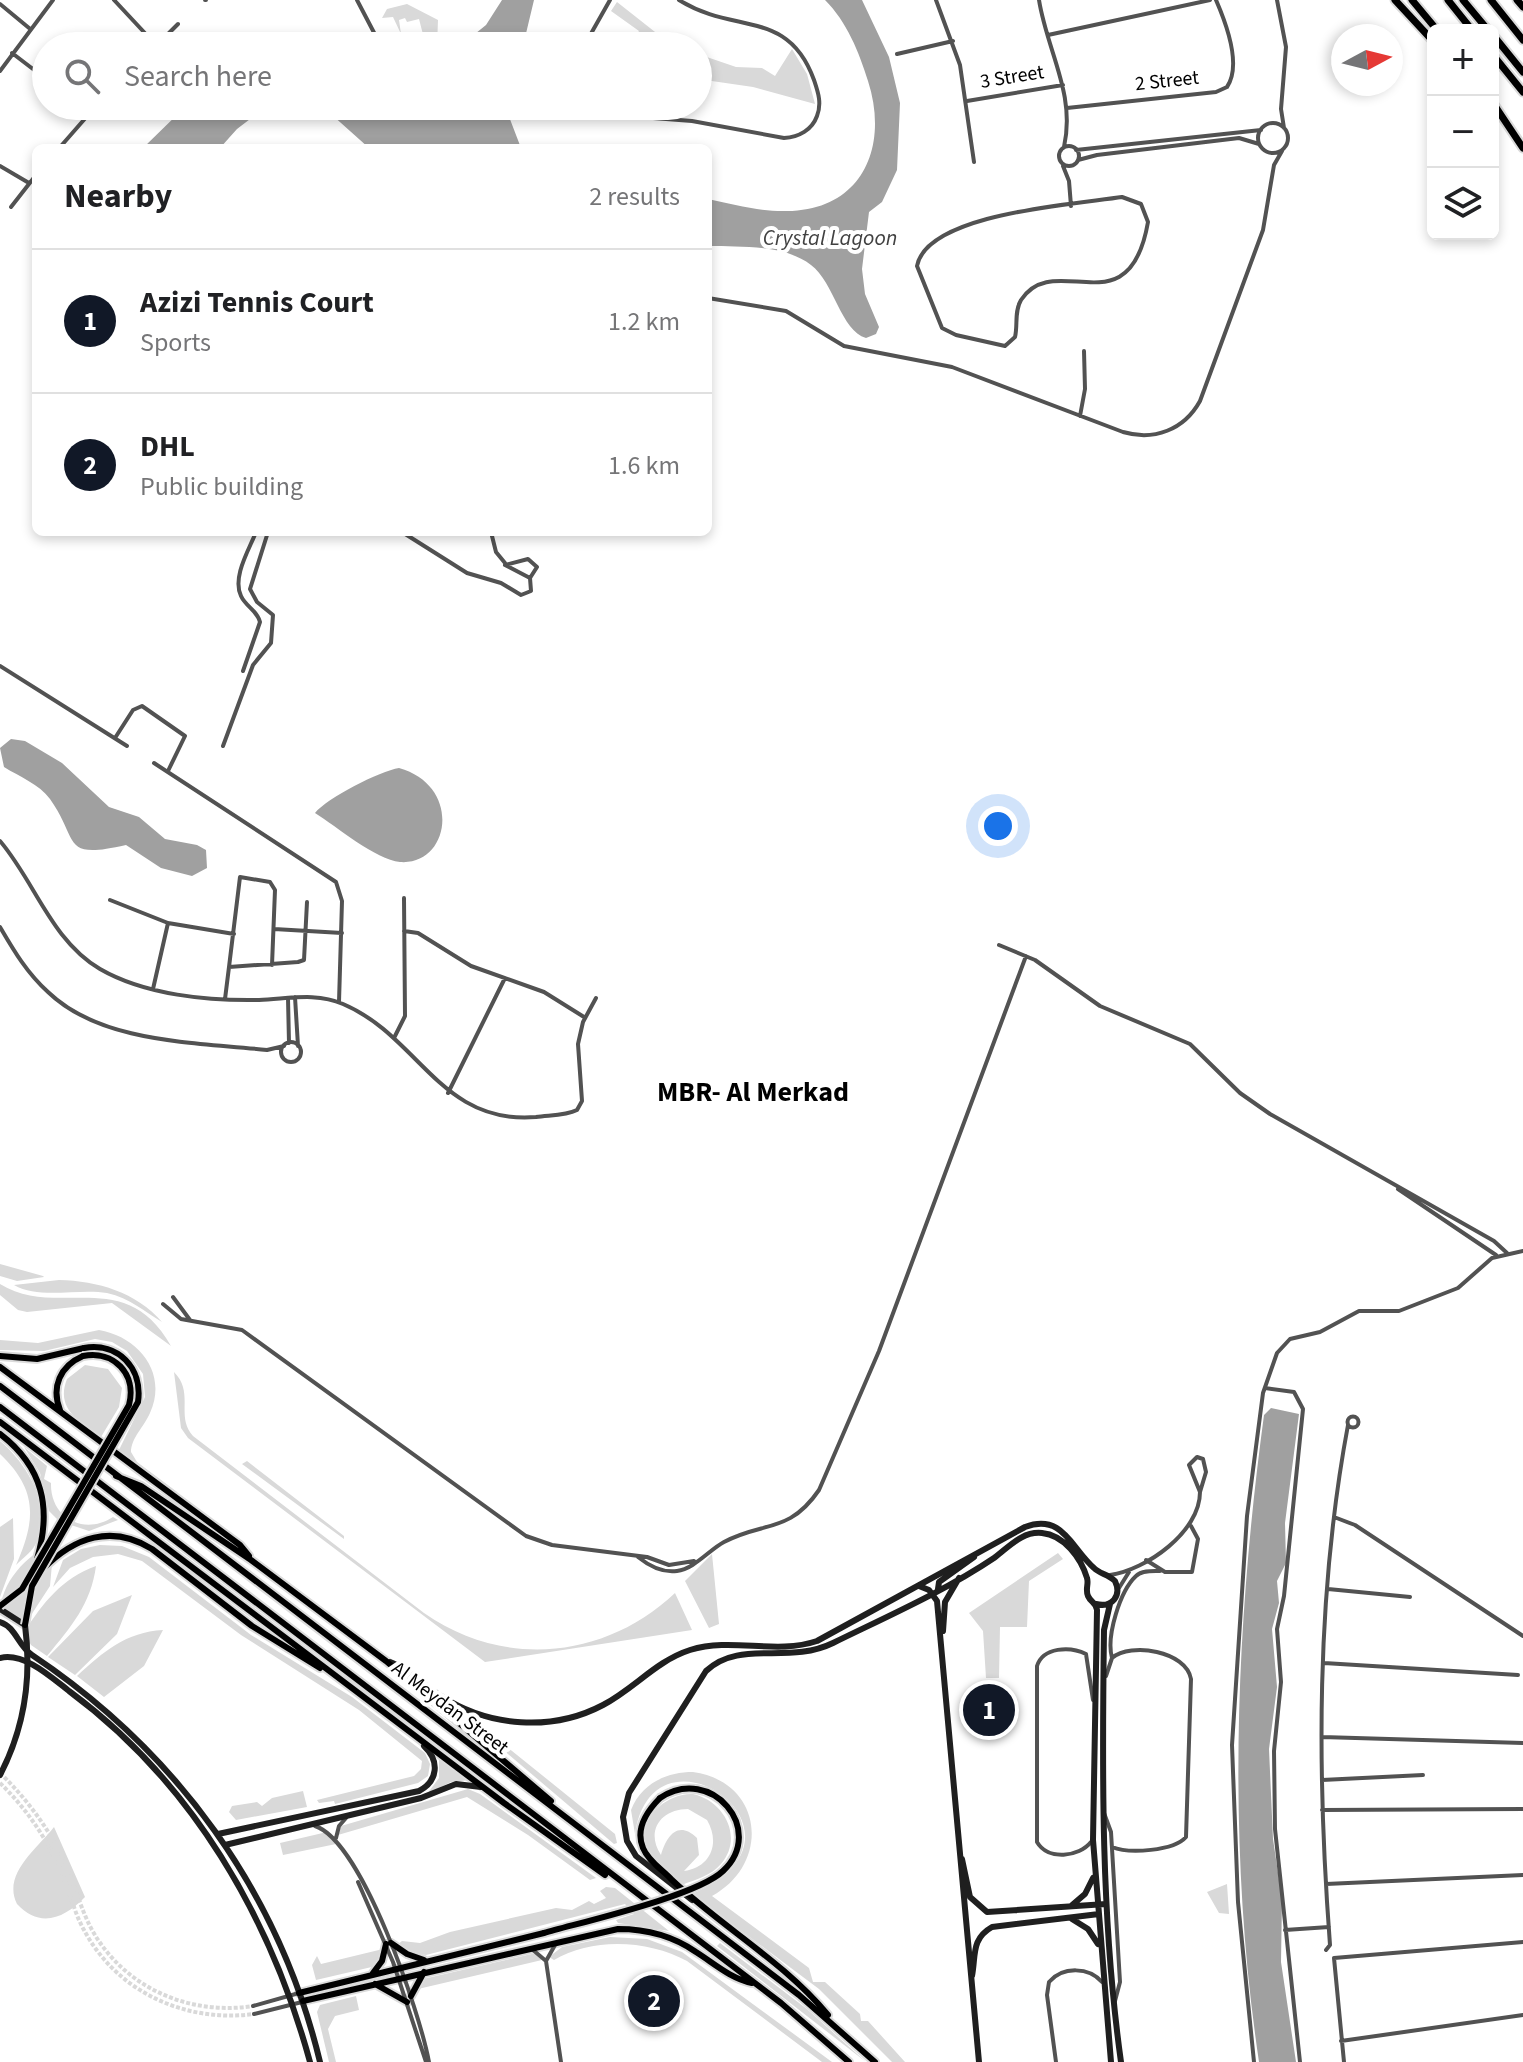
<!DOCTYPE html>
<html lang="en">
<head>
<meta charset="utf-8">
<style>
	body { margin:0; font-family:"Source Sans 3",sans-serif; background:#f6f6f6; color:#202124 }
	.controls { position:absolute; right:24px; top:24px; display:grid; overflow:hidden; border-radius:12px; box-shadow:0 4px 12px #0003 }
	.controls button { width:72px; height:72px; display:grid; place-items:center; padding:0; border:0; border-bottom:2px solid #e0e0e0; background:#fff; color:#202124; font:40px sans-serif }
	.compass { position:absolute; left:1331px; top:24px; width:72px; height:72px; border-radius:50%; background:#fff; box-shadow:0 4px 12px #0003; rotate:83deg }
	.you { position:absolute; left:998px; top:826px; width:28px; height:28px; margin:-20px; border:6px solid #fff; border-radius:50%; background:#1a73e8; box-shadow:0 0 0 12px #1a73e833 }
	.badge { display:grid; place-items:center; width:52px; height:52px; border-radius:50%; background:#111827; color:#fff; font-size:26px; font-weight:700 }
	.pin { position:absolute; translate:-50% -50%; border:4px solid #fff; box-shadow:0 2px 8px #0006 }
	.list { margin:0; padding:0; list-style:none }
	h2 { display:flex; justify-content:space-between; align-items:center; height:104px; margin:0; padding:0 32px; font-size:34px }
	h2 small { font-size:26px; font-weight:400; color:#757577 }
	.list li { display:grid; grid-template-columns:52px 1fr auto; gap:24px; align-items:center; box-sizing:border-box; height:144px; padding:0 32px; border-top:2px solid #e0e0e0 }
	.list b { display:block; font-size:30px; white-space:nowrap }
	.list p { margin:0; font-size:26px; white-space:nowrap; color:#757577 }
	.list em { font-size:26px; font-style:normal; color:#757577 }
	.icon { flex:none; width:44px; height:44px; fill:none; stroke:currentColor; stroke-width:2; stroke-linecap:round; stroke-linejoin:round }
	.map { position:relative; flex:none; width:1523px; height:2062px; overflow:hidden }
	.search { position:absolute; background:#fff; box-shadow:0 4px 12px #0003; left:32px; top:32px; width:680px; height:88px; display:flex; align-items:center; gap:20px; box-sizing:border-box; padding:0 28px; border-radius:44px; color:#757577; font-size:30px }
	.panel { position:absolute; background:#fff; box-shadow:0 4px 12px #0003; left:32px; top:144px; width:680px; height:392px; border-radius:12px }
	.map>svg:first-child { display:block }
	.green { fill:#d9d9d9; fill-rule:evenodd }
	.water { fill:#a0a0a0 }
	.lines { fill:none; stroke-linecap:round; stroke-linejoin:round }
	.street-tunnel { stroke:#d9d9d9; stroke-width:4; stroke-dasharray:4 2; stroke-linecap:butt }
	.primary-casing { stroke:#dbdbdb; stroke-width:10 }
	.highway-casing { stroke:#dbdbdb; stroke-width:11 }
	.street { stroke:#525252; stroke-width:4 }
	.secondary { stroke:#1f1f1f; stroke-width:6 }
	.primary { stroke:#000; stroke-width:6 }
	.highway { stroke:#000; stroke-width:7 }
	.primary-bridge-casing { stroke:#dbdbdb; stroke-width:10; stroke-linecap:butt }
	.secondary-bridge { stroke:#1f1f1f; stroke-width:6 }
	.primary-bridge { stroke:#000; stroke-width:6 }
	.labels { text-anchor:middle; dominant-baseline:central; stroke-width:8; stroke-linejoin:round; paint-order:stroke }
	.street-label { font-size:20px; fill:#000; stroke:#fff }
	.water-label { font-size:22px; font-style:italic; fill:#414141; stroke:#fff }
	.district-label { font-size:28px; font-weight:bold; fill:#000; stroke:#fff }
</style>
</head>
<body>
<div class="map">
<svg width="1523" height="2062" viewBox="0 0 1523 2062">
	<rect width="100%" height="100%" fill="#fff"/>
	<path class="green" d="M617 2 669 43 679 46H630L639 31 611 11Z
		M407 4 438 20 437 46H426L419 19 407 22 405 18 399 20 401 34 393 17 382 18 387 9Z
		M792 49 807 74 815 104 753 87 698 79V54L736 67 762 68 775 76Z
		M0 1264 43 1276 44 1277 17 1281 0 1276Z
		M59 1280C98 1281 136 1292 162 1322 145 1312 130 1298 107 1293 78 1288 40 1300 14 1285Z
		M0 1284C57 1320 125 1264 171 1346L112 1303 27 1312 18 1310 0 1295Z
		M99 1330C139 1337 168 1373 150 1413 144 1427 131 1438 131 1452L137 1462 177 1492 176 1494 118 1452 145 1397 143 1374 127 1351 112 1342 95 1339 44 1351 0 1350V1340L38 1343Z
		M85 1365 108 1369 122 1388 119 1407 101 1437C80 1422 55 1409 67 1379Z
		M174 1372C195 1393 175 1416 193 1436L424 1613C504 1669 605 1659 675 1593L692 1630 485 1662 188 1438 181 1428Z
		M0 1441C27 1463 56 1511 34 1547 30 1553 22 1559 16 1565 36 1520 38 1490 0 1454Z
		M24 1447 47 1466 44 1479 51 1483C50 1518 84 1536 113 1517L118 1520 89 1531 59 1521 49 1511 40 1473Z
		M247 1461 344 1536V1539L242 1464Z
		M13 1518 14 1559 0 1597V1527Z
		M54 1542 50 1586 22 1629 0 1615C0 1582 26 1556 54 1542Z
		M100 1545 122 1546 149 1557 251 1635 352 1697 425 1753 430 1764 428 1776 418 1783 335 1804 334 1801 319 1803 317 1800 414 1776 421 1769 422 1761 359 1710 241 1635 142 1561 118 1554 93 1557 70 1568 53 1587 63 1560 81 1549Z
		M1058 1553 1063 1559 1029 1581 1027 1627H1000L999 1678H986L983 1631 969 1613Z
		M712 1554 719 1624 709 1628 685 1581Z
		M96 1566C91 1604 71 1627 47 1656L31 1645 24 1632C44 1602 61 1579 96 1566Z
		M132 1595 117 1634 75 1675 48 1657 93 1611Z
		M163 1630 144 1666 104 1697 77 1676C103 1652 126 1632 163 1630Z
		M470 1717 615 1834 617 1843 614 1844 468 1720Z
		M439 1757 469 1780 451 1782 427 1794 439 1778Z
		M693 1772C764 1782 771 1864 712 1896L809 1968 813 1982H825L860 2014 861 2021H868L905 2062H892L819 1989 692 1894C832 1835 653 1711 635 1834L631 1810C641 1784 666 1772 693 1772Z
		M468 1789 480 1794 596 1878 590 1880 528 1835 467 1797 338 1835 341 1826Z
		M303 1791 307 1807 236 1820 229 1812 232 1806 257 1802 262 1806 272 1798Z
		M693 1794C724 1801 744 1837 721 1864 711 1876 696 1879 682 1885 671 1875 656 1866 649 1854 629 1824 666 1792 693 1794ZM688 1809 707 1820C720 1842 712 1867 684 1871L699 1855 697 1838C677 1819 666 1838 661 1855 645 1831 661 1809 688 1809Z
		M54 1827 85 1897C65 1918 40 1929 17 1904 2 1874 37 1849 54 1827Z
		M327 1832 336 1844 283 1855 280 1843Z
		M1227 1884 1229 1914 1219 1913 1207 1892Z
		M606 1887 615 1888 669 1931 618 1923 616 1920 634 1914 625 1904 426 1955 410 1953 397 1945 402 1941 420 1943 450 1932 556 1908 572 1910 589 1901 594 1904 606 1898 600 1891Z
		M610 1937 647 1939 682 1952 832 2062H822L687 1961C649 1940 592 1937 554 1960L549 1957 562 1947Z
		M720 1943 807 2009 866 2062 717 1946Z
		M383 1949 376 1966 316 1980 312 1965 317 1956 321 1964Z
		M536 1953 542 1960 418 1989 423 1979Z
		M356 1996 359 2010 335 2016 328 2029 336 2062H329L317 2012 320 2005Z"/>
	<path class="water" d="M502 0H534L523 46H460L486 25Z
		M825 0H862L889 57 900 103 897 170 882 202 869 212 862 269 865 294 879 327 876 334 866 338C841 331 834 282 811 265 784 244 740 247 708 246V199C733 204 761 212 787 211 863 210 889 146 868 81 859 52 847 22 825 0Z
		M186 106H267L237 129 220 148H143Z
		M322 106H505L521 148H369Z
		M11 739 25 741 62 763 109 807 139 817 165 839 197 845 206 850 207 868 192 876 161 868 126 845C60 860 80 841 50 799 39 784 20 777 4 767L0 748Z
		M399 768C463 786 450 866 400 862 376 860 336 826 315 813 327 798 380 771 399 768Z
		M1271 1408 1299 1414 1285 1523 1286 1563 1277 1581 1279 1603 1272 1629 1277 1687 1269 1749 1273 1839 1282 1900 1281 1962 1296 2062H1259C1227 1847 1235 1630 1264 1415Z"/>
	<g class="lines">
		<path class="street-tunnel" d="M0 1773C25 1797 46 1825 62 1856 74 1880 79 1906 92 1930 124 1987 188 2016 253 2006
			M0 1783C29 1811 52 1846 66 1884 72 1900 76 1916 84 1930 117 1992 185 2023 254 2014"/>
		<defs>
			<path id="primary" d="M0 1356 37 1359 84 1348
				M0 1367 240 1545 249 1556
				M0 1386 799 1995 875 2062
				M0 1407 781 2003 849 2062
				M60 1410C51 1387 60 1366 83 1356
				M0 1422 504 1803 605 1875
				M0 1434C43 1467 52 1508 37 1559
				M116 1476 141 1486 251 1560 386 1661 551 1801
				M43 1569C74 1537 112 1524 152 1549L252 1626 320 1668
				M660 1798C647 1811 635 1829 643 1848 648 1861 663 1870 672 1880 722 1927 784 1962 828 2015
				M391 1943 407 1954 424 1960
				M373 1973 382 1961 386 1944
				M375 1984 407 2002
				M299 1993 544 1933
				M411 1996 424 1972
				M303 2001 618 1929C646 1929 673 1936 696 1952 715 1964 730 1978 752 1983"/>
			<path id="highway" d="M1395 0 1433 41
				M1412 0 1437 30
				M1448 0 1472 30
				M1463 0 1488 30
				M1491 0 1523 40
				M1517 0 1523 7
				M1493 35 1523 72
				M1493 55 1523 92
				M1493 103 1523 148"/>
		</defs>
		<use href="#primary" class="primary-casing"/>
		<use href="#highway" class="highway-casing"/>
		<path class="street" d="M114 0 156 45
			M205 0H206
			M357 0 381 46
			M936 0 960 65 974 162
			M1039 0C1047 51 1076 94 1064 147
			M1277 0 1286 47 1281 109 1284 128
			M0 4 29 28
			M1048 35 1210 0
			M156 46 178 24
			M584 46 610 0
			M12 53 46 79
			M897 54 953 41
			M0 71 53 0
			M967 101 1063 85
			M583 106 601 114 692 121 784 138C799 137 812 130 817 116 822 103 818 92 814 80 788 8 735 35 679 0
			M1067 108 1216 92 1227 87C1242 65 1226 23 1216 0
			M1258 138a15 15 0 1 1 30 0a15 15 0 1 1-30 0Z
			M1059 156a10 10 0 1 1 20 0a10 10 0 1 1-20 0Z
			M61 146 96 106
			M1076 150 1261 130
			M1078 160 1097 155 1239 138 1259 144
			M0 166 29 183
			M1063 166 1069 181 1071 206
			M1122 197 1141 204 1148 222C1129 331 1055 248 1021 300 1014 312 1018 325 1015 337L1005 346 956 335 942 328 917 266C927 213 1077 204 1122 197Z
			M11 207 36 175
			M708 298 786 311 844 346 952 367 1123 432C1154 441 1184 430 1200 401L1263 230 1274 165 1282 151
			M1080 416 1085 389 1084 351
			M402 532 467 573 501 583 521 595 531 591 530 578
			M491 532 496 552 505 563
			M528 559 537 567 530 578 505 565Z
			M0 666 127 746
			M243 671 260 622C257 610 246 607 241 596 232 577 249 550 256 532
			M115 738 133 710 142 706 185 736 168 771
			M223 746 253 665 271 643 273 615 257 602 250 589 268 532
			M154 763 336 882 342 901 339 1002
			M0 841C35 882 51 940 100 969 145 995 208 1001 259 1000 288 999 316 992 343 1004 419 1036 440 1125 536 1117 549 1115 565 1116 577 1110L582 1101 578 1044 583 1022 596 998
			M110 900 168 923 234 934
			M0 927C14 951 27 973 48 992 102 1044 197 1042 267 1050L284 1046
			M274 929 342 933
			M404 931 418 933 471 966 544 992 584 1017
			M999 945 1035 960 1100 1006 1190 1044 1240 1093 1270 1114 1494 1241 1507 1253
			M272 965 275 890 270 882 240 877 229 967 298 962 304 960 307 902
			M153 989 168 923
			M295 997 298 1046
			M288 998 289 1043
			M225 999 229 967
			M394 1038 405 1016 404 898
			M281 1052a10 10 0 1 1 20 0a10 10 0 1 1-20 0Z
			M448 1093 505 978
			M1398 1189 1496 1255
			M173 1297 190 1320
			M163 1304 181 1319 242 1330 526 1536 552 1545 647 1557 669 1565 694 1561
			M1265 1388 1294 1392 1303 1409 1284 1596 1277 1629 1281 1682 1274 1751 1275 1829 1300 2062
			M1347.5 1422a5.5 5.5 0 1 1 11 0a5.5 5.5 0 1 1-11 0Z
			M1197 1457 1203 1459 1206 1472 1200 1492 1189 1465Z
			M1334 1517 1355 1525 1523 1636
			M638 1557C648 1565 663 1573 677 1571 694 1569 709 1550 724 1542 763 1521 789 1534 819 1490L879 1351 1026 956
			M1146 1560 1165 1572H1192L1198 1539 1191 1526
			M1110 1575C1146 1570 1200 1532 1200 1492
			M1119 1588 1129 1572
			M1328 1589 1410 1597
			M1112 1658C1106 1636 1120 1591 1136 1576 1142 1570 1153 1571 1160 1571
			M1324 1663 1518 1675
			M1106 1676 1112 1658C1131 1642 1186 1651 1191 1679L1186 1837C1174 1851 1129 1854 1112 1847
			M1322 1737 1523 1743
			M1322 1780 1423 1775
			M1322 1810 1523 1809
			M1104 1813 1111 1832 1120 1982 1115 2001
			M315 1826C362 1841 420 2013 429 2062
			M336 1838 339 1826 346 1818
			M1091 1842C1079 1857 1048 1861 1037 1842V1666C1043 1647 1070 1646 1086 1654L1093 1700
			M358 1882 393 1962 426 2062
			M1326 1884 1523 1875
			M1285 1930 1329 1927
			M555 1945 546 1961 561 2062
			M533 1950 546 1961
			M1326 1950 1330 1945C1317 1773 1316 1596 1348 1425
			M253 2006 299 1993
			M254 2014 302 2002
			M1341 2041 1523 2015
			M1056 2062 1047 1995 1049 1982C1063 1966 1089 1967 1102 1982
			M1254 2062 1238 1902 1232 1745 1247 1516 1263 1393 1277 1353 1290 1339 1320 1332 1359 1311H1399L1458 1288 1492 1258 1523 1251
			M1344 2062 1334 1958 1523 1942"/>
		<path class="secondary" d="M919 1586 929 1590 937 1601 979 2062
			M938 1589 939 1582 974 1557
			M1110 1604 1104 1630C1102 1774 1101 1919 1121 2062
			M0 1609 25 1625
			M0 1622C16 1627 18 1646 32 1655 176 1751 279 1892 320 2062
			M943 1631 945 1602 959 1578
			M0 1658C24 1652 51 1677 69 1691 192 1782 270 1916 310 2062
			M390 1662C408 1669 424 1685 441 1696 489 1727 552 1732 603 1705 635 1688 656 1661 690 1650 733 1637 775 1655 817 1641L1025 1527C1063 1513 1071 1548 1094 1568 1100 1574 1108 1574 1115 1581 1122 1596 1112 1608 1096 1604
			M218 1834 419 1791C438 1781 440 1761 424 1746
			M225 1845 421 1798 456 1784 481 1787
			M962 1859 970 1897 987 1912 1106 1904
			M692 1900 636 1856 627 1841 623 1817 629 1793 706 1671C740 1639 788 1665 833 1643 886 1617 945 1591 994 1558 1009 1547 1022 1531 1042 1533 1064 1535 1081 1558 1087 1578 1089 1584 1085 1589 1088 1596 1091 1603 1096 1602 1097 1610L1093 1840 1111 2062
			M1071 1906 1085 1894 1093 1878
			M1072 1919 1088 1929 1098 1944
			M972 1976C976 1955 971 1939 992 1927L1099 1914"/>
		<use href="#primary" class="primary"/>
		<use href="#highway" class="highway"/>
		<defs>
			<path id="primary-bridge" d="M0 1606 22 1589 129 1405C137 1374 114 1350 83 1356
				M25 1625 32 1586 138 1402C143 1368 118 1342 84 1348
				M544 1933C582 1922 697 1896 723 1871 767 1830 711 1764 660 1798"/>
		</defs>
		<use href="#primary-bridge" class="primary-bridge-casing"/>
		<path class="secondary-bridge" d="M0 1775C25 1727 32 1678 25 1625"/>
		<use href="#primary-bridge" class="primary-bridge"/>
	</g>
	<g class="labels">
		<g class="street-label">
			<text transform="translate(1012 77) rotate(-9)">3 Street</text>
			<text transform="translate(1167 81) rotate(-6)">2 Street</text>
			<text transform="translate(450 1708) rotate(37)">Al Meydan Street</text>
		</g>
		<g class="water-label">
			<text x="830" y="238">Crystal Lagoon</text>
		</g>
		<g class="district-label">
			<text x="753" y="1092">MBR- Al Merkad</text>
		</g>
	</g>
</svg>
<div class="controls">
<button>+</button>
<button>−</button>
<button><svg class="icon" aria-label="layers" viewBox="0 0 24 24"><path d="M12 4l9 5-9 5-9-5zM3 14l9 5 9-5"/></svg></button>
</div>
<svg class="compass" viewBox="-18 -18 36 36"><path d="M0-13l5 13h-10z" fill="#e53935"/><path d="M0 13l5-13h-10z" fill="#757577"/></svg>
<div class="you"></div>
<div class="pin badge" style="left:989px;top:1710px">1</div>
<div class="pin badge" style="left:654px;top:2001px">2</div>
<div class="search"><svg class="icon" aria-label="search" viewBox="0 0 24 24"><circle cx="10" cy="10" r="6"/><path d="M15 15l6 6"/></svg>Search here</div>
<section class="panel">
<h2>Nearby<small>2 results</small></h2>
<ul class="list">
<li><span class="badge">1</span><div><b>Azizi Tennis Court</b><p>Sports</p></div><em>1.2 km</em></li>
<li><span class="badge">2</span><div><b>DHL</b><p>Public building</p></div><em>1.6 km</em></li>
</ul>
</section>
</div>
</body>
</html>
